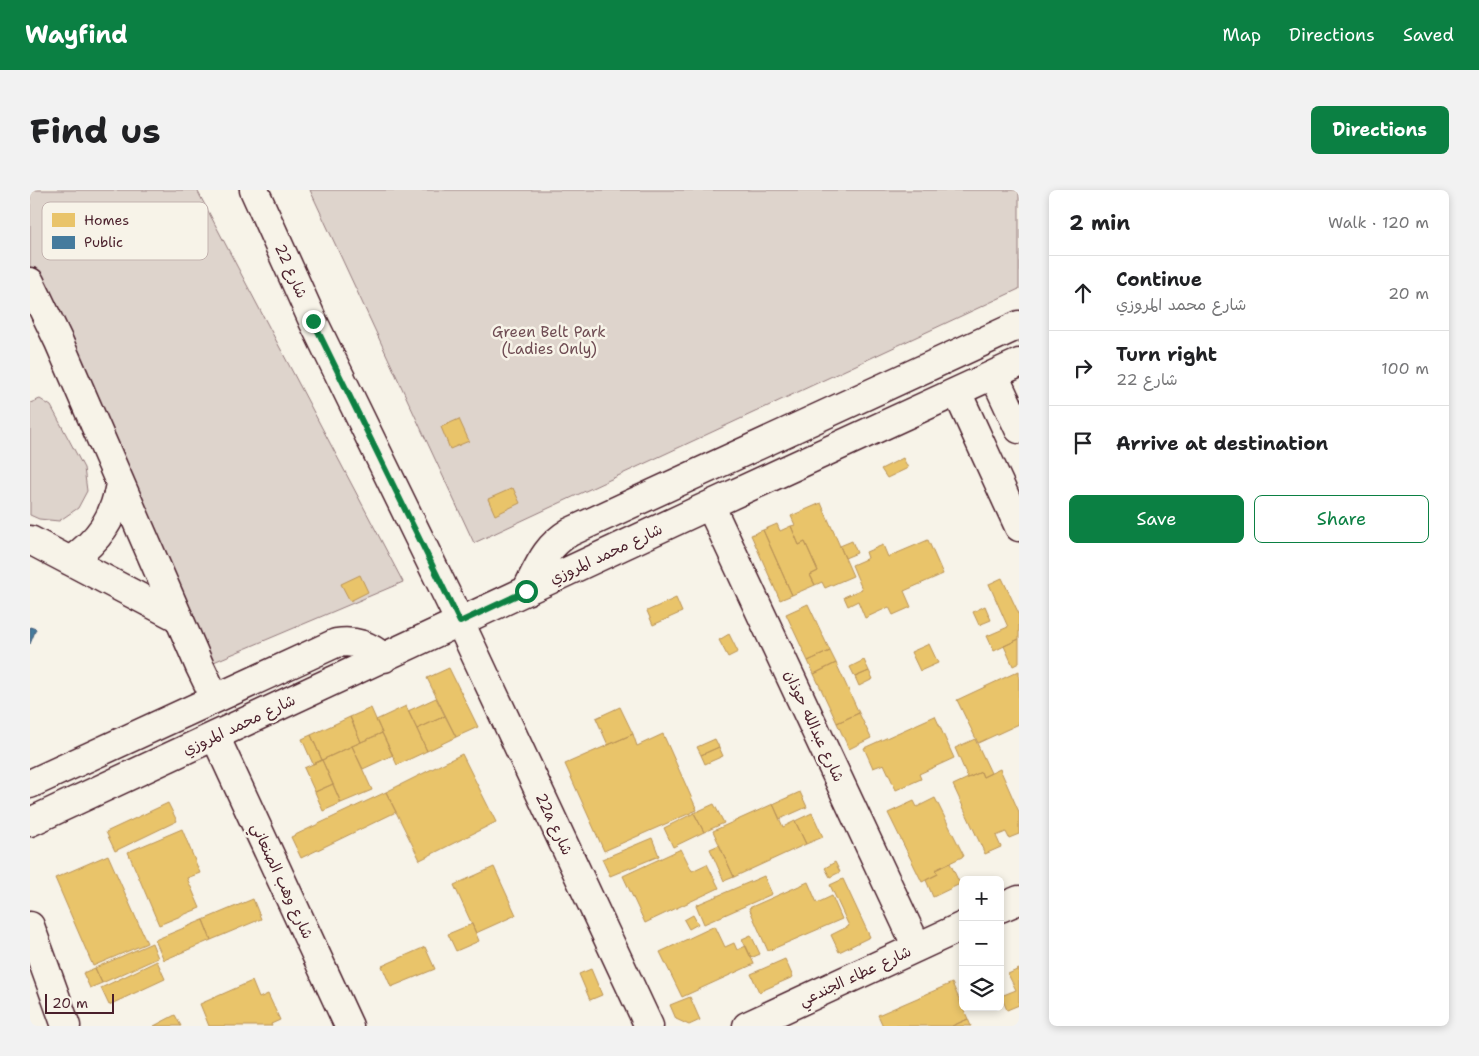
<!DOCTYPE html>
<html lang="en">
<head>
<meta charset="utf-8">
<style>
	body { margin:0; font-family:"Shantell Sans","Playpen Sans Arabic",sans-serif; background:#f2f2f2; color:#202124 }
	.controls { position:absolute; right:15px; bottom:15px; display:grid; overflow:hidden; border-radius:8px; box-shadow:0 2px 8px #0003 }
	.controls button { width:45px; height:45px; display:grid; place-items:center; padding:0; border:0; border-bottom:1px solid #e0e0e0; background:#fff; color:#202124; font:25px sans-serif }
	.scale { position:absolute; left:15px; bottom:12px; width:69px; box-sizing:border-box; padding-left:5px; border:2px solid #4a1f2b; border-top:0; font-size:14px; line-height:18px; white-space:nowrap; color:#4a1f2b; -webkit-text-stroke:4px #f7f3e8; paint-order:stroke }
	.stop { position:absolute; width:15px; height:15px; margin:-11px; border:4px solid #0b8043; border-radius:50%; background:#fff }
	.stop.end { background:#0b8043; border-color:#fff; box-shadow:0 1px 5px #0008 }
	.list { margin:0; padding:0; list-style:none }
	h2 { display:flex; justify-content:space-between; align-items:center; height:65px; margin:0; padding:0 20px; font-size:21px }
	h2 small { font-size:16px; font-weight:400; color:#757577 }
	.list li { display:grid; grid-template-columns:32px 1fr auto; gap:15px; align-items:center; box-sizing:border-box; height:75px; padding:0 20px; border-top:1px solid #e0e0e0 }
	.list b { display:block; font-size:19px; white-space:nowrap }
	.list p { margin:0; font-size:16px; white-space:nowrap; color:#757577 }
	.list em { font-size:16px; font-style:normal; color:#757577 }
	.actions { display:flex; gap:10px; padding:15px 20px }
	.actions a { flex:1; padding:11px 0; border:1px solid #0b8043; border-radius:8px; text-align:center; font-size:18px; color:#0b8043 }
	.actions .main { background:#0b8043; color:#fff }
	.icon { flex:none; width:28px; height:28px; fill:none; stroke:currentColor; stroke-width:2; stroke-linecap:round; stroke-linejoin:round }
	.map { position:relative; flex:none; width:989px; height:836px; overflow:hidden; border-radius:8px }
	header { display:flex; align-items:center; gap:30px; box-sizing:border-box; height:70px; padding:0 25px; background:#0b8043; color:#fff }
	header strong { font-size:24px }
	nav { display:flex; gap:28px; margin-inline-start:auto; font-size:18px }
	.intro { display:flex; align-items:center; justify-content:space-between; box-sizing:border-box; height:120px; padding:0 30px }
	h1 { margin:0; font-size:35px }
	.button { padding:12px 22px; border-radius:8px; background:#0b8043; color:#fff; font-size:18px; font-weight:700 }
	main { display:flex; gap:30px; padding:0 30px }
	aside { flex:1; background:#fff; border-radius:8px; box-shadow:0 2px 8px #0003 }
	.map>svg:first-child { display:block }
	.green { fill:#ded4cc; stroke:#947a7c }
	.homes { fill:#e9c46a; stroke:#b99257 }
	.public { fill:#457b9d; stroke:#465f7b }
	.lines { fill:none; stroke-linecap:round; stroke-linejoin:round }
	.minor-casing { stroke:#4a1f2b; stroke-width:31 }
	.minor { stroke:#f7f3e8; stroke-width:28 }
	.route { stroke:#0b8043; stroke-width:6 }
	.labels { text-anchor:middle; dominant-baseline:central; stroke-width:5; stroke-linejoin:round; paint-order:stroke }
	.street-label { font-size:15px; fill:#4a1f2b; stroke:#f7f3e8 }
	.park-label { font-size:15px; fill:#6f4c53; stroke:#f7f3e8 }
	.key { fill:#f7f3e8; stroke:#c3b3af; stroke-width:1 }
	.key-label { font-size:14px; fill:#4a1f2b }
</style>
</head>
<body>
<header>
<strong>Wayfind</strong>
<nav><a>Map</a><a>Directions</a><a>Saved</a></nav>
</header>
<div class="intro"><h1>Find us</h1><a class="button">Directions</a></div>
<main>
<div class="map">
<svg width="989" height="836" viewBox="0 0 989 836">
	<rect width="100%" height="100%" fill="#f7f3e8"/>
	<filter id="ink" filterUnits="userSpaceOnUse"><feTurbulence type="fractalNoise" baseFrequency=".02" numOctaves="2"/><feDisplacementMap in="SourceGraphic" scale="10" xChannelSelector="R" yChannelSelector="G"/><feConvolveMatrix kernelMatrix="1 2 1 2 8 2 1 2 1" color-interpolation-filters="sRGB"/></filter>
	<g filter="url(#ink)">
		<path class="green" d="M0 0H167L373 392 179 474 0 81Z
			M280 0H989V99L444 353Z
			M10 209 21 216 54 278 57 301 48 318 29 331 9 329 0 325V213Z"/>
		<path class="homes" d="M429 229 439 251 420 259 411 237Z
			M873 268 878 278 857 288 851 279Z
			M483 298 490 313 465 325 458 309Z
			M791 313 823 386 795 398 792 392 785 395 780 385 788 381 775 352 769 355 761 336 765 335 761 326Z
			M747 334 750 341 761 336 769 355 775 352 788 381 780 385 785 395 762 405 733 340Z
			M733 340 762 405 750 410 721 345Z
			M898 350 913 384 874 401 881 417 863 425 859 417 835 428 828 411 818 416 814 407 832 399 822 375 838 368 836 362 853 355 858 367Z
			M822 351 827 363 815 368 810 356Z
			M330 385 338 402 320 411 311 394Z
			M972 388 989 424V449L964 461 957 446 978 437 959 394Z
			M646 408 652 422 623 435 617 421Z
			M778 414 800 461 778 471 756 424Z
			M955 416 961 430 949 435 943 422Z
			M699 444 708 462 698 467 689 450Z
			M989 449V473L983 476 974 456Z
			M899 454 908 473 890 481 881 462Z
			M800 461 806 473 784 484 778 471Z
			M834 470 839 481 825 487 820 477Z
			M806 473 829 523 807 533 784 484Z
			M419 478 448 537 426 547 397 488Z
			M839 481 843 489 829 496 825 487Z
			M989 481V534L948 553 927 510Z
			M406 508 415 526 387 539 378 521Z
			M376 516 397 561 367 575 346 530Z
			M590 517 603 544 578 555 566 528Z
			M341 518 352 543 331 552 320 527Z
			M829 523 841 548 819 559 807 533Z
			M415 526 426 547 397 561 387 539Z
			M905 526 924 568 889 584 891 589 866 600 854 574 843 578 834 558Z
			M320 527 331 552 292 570 281 545Z
			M352 543 363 565 333 579 322 556Z
			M603 544 607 556 633 544 667 620 574 661 535 574Z
			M281 545 292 570 283 574 272 549Z
			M685 549 689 557 671 565 667 557Z
			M945 549 961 583 953 587 951 582 938 588 925 558Z
			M322 556 342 600 311 613 292 570Z
			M689 557 693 566 675 574 671 565Z
			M432 564 466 632 390 670 356 602Z
			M292 570 303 594 285 602 274 578Z
			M970 579 989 622V644L979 648 976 642 966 646 971 657 955 664 923 595 951 582 953 587Z
			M303 594 311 613 293 621 285 602Z
			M356 602 366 622 271 668 261 647Z
			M770 602 777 617 750 629 743 614Z
			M905 608 934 666 905 680 908 684 892 692 858 623 884 611 887 617Z
			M138 613 147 631 85 661 76 642Z
			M684 614 694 633 674 642 664 623Z
			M743 614 753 637 765 631 776 654 704 687 683 641Z
			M664 623 674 642 643 657 634 638Z
			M782 623 793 647 776 654 765 631Z
			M152 639 170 683 157 688 170 718 129 735 98 662Z
			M622 648 629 666 580 686 572 669Z
			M689 655 704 687 694 691 680 659Z
			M651 659 662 681 677 674 689 698 615 733 593 686Z
			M78 665 117 753 63 776 25 688Z
			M805 672 810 682 800 687 795 678Z
			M920 673 930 694 903 707 896 690 908 684 905 680Z
			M464 677 486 725 446 743 424 695Z
			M734 686 742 704 674 734 666 715Z
			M813 689 840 747 809 762 801 745 819 736 800 695Z
			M778 692 787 713 802 706 812 729 738 761 719 718Z
			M223 709 231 729 181 750 173 730Z
			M663 725 668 734 659 739 654 730Z
			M173 730 181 750 134 770 125 750Z
			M442 734 449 751 426 761 418 744Z
			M685 736 695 757 704 753 707 760 716 756 724 774 652 807 630 762Z
			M721 745 730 764 721 768 712 749Z
			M122 753 128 768 72 793 65 778Z
			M395 757 405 779 361 797 352 776Z
			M755 769 763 787 729 802 721 784Z
			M127 771 135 789 79 815 71 798Z
			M65 778 72 793 60 798 53 783Z
			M561 779 572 805 560 810 549 784Z
			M989 779V815L977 820 971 806 986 800 978 784Z
			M222 791 229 808 238 804 250 830 241 834 242 836H179L170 814Z
			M922 793 938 829 922 836H853L848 825Z
			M660 807 670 830 659 835 646 829 640 815Z
			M145 825 151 836H124Z
			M938 829 941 836H922Z"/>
		<path class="public" d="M0 437 6 439 0 454Z"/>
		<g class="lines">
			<defs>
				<path id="minor" d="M224 0 283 131 430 432 619 836
					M0 92 29 152 170 477 185 508
					M964 185 989 239
					M927 202 989 337
					M680 315 887 757
					M0 350 149 428
					M40 371C69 350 84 329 90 294
					M496 401C509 376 515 357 540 342L989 135
					M185 546 319 836
					M0 594 306 453C325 450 339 455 354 468
					M0 632 680 315 989 173
					M970 718 989 710
					M0 736 36 836
					M717 836 933 736"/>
			</defs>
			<use href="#minor" class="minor-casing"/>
			<use href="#minor" class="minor"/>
		</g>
	</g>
	<g class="lines" filter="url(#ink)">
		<path class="route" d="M283 131 430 432 496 401"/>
	</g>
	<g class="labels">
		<g class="street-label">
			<text transform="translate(261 81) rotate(66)">شارع 22</text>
			<text transform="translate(576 364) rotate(-25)">شارع محمد المروزي</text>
			<text transform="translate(209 535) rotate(-25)">شارع محمد المروزي</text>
			<text transform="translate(784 536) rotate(65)">شارع عبدالله حوذان</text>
			<text transform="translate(524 634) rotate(65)">22a شارع</text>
			<text transform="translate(252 691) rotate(65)">شارع وهب الصنعاني</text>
			<text transform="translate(825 786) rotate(-25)">شارع عطاء الجندعي</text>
		</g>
		<g class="park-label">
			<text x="519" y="142">Green Belt Park<tspan x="519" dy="17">(Ladies Only)</tspan></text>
		</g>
	</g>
	<rect x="12" y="12" width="166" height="58" rx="8" class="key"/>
	<rect x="22" y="23" width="23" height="14" fill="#e9c46a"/>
	<rect x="22" y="46" width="23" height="13" fill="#457b9d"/>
	<g class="key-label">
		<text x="54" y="35">Homes</text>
		<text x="54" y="57">Public</text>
	</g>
</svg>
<div class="controls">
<button>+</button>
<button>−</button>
<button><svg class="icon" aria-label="layers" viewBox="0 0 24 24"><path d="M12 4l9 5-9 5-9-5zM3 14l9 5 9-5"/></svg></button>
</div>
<div class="scale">20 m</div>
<div class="stop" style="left:496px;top:401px"></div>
<div class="stop end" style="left:283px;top:131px"></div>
</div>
<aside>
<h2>2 min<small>Walk · 120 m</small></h2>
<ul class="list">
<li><svg class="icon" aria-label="ahead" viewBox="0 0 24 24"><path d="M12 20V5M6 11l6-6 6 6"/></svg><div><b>Continue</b><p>شارع محمد المروزي</p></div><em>20 m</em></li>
<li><svg class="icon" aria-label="right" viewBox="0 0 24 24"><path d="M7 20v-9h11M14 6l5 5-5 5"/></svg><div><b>Turn right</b><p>شارع 22</p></div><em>100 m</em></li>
<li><svg class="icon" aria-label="arrive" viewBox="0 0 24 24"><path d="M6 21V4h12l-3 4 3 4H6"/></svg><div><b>Arrive at destination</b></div></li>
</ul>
<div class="actions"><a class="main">Save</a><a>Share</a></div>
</aside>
</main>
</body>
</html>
